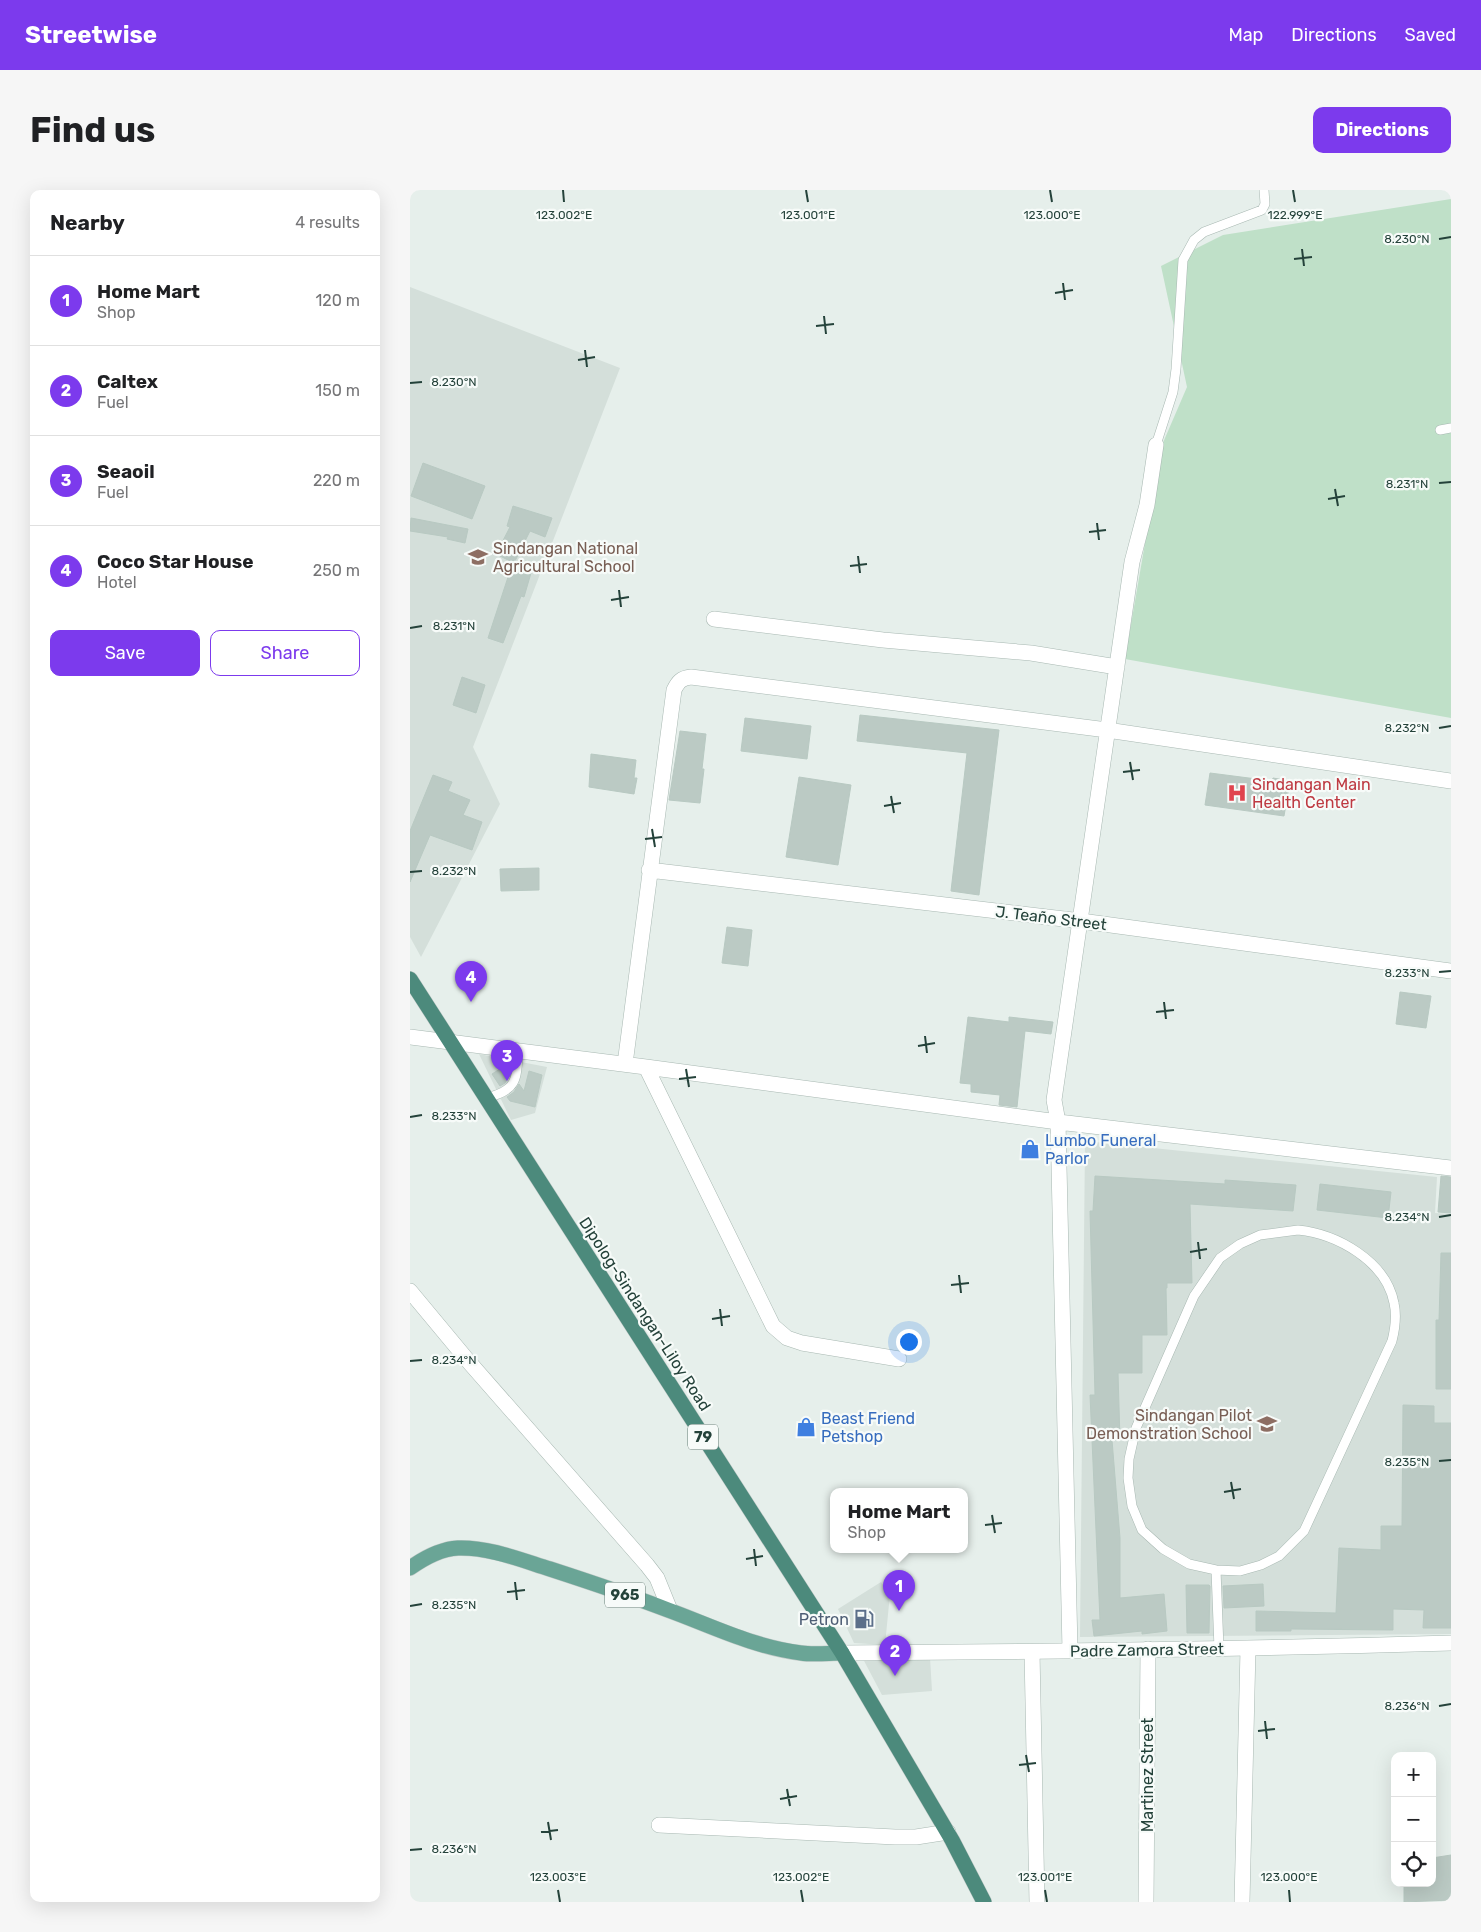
<!DOCTYPE html>
<html lang="en">
<head>
<meta charset="utf-8">
<style>
	body { margin:0; font-family:Rubik,sans-serif; background:#f6f6f6; color:#202124 }
	.controls { position:absolute; right:15px; bottom:15px; display:grid; overflow:hidden; border-radius:10px; box-shadow:0 5px 20px #0002 }
	.controls button { width:45px; height:45px; display:grid; place-items:center; padding:0; border:0; border-bottom:1px solid #e0e0e0; background:#fff; color:#202124; font:25px sans-serif }
	.you { position:absolute; left:498px; top:1151px; width:18px; height:18px; margin:-12px; border:4px solid #fff; border-radius:50%; background:#1a73e8; box-shadow:0 0 0 8px #1a73e833 }
	.badge { display:grid; place-items:center; width:32px; height:32px; border-radius:50%; background:#7c3aed; color:#fff; font-size:16px; font-weight:700 }
	.pin { position:absolute; translate:-50% -41px; filter:drop-shadow(0 1px 2px #0008) }
	.pin::after { content:''; position:absolute; top:26px; width:18px; height:15px; background:inherit; clip-path:polygon(0 0,100% 0,50% 100%) }
	.popup { position:absolute; left:420px; top:1298px; width:138px; height:65px; box-sizing:border-box; display:grid; place-content:center; border-radius:10px; background:#fff; filter:drop-shadow(0 1px 4px #0005); font-size:16px; white-space:nowrap; color:#757577 }
	.popup b { font-size:19px; color:#202124 }
	.popup::after { content:''; position:absolute; left:50%; top:100%; margin-left:-10px; border:10px solid transparent; border-top-color:#fff }
	.list { margin:0; padding:0; list-style:none }
	h2 { display:flex; justify-content:space-between; align-items:center; height:65px; margin:0; padding:0 20px; font-size:21px }
	h2 small { font-size:16px; font-weight:400; color:#757577 }
	.list li { display:grid; grid-template-columns:32px 1fr auto; gap:15px; align-items:center; box-sizing:border-box; height:90px; padding:0 20px; border-top:1px solid #e0e0e0 }
	.list b { display:block; font-size:19px; white-space:nowrap }
	.list p { margin:0; font-size:16px; white-space:nowrap; color:#757577 }
	.list em { font-size:16px; font-style:normal; color:#757577 }
	.actions { display:flex; gap:10px; padding:15px 20px }
	.actions a { flex:1; padding:11px 0; border:1px solid #7c3aed; border-radius:10px; text-align:center; font-size:18px; color:#7c3aed }
	.actions .main { background:#7c3aed; color:#fff }
	.icon { flex:none; width:28px; height:28px; fill:none; stroke:currentColor; stroke-width:2; stroke-linecap:round; stroke-linejoin:round }
	.map { position:relative; flex:none; width:1041px; height:1712px; overflow:hidden; border-radius:10px }
	header { display:flex; align-items:center; gap:30px; box-sizing:border-box; height:70px; padding:0 25px; background:#7c3aed; color:#fff }
	header strong { font-size:24px }
	nav { display:flex; gap:28px; margin-inline-start:auto; font-size:18px }
	.intro { display:flex; align-items:center; justify-content:space-between; box-sizing:border-box; height:120px; padding:0 30px }
	h1 { margin:0; font-size:35px }
	.button { padding:12px 22px; border-radius:10px; background:#7c3aed; color:#fff; font-size:18px; font-weight:700 }
	main { display:flex; gap:30px; padding:0 30px }
	aside { flex:1; background:#fff; border-radius:10px; box-shadow:0 5px 20px #0002 }
	.map>svg:first-child { display:block }
	.built { fill:#d4dfda }
	.green { fill:#bfe0c8 }
	.building { fill:#bbcac4; stroke:#b8c9c2 }
	.lines { fill:none; stroke-linecap:round; stroke-linejoin:round }
	.service-casing { stroke:#a8b8b2; stroke-width:10 }
	.minor-casing { stroke:#a8b8b2; stroke-width:16 }
	.tertiary-casing { stroke:#a8b8b2; stroke-width:16 }
	.primary-casing { stroke:#c2cac8; stroke-width:16 }
	.trunk-casing { stroke:#c2cac8; stroke-width:16 }
	.service { stroke:#fff; stroke-width:9 }
	.minor { stroke:#fff; stroke-width:15 }
	.tertiary { stroke:#fff; stroke-width:15 }
	.primary { stroke:#6aa596; stroke-width:15 }
	.trunk { stroke:#4c8a7c; stroke-width:15 }
	.ticks { fill:none; stroke:#24423a; stroke-width:2 }
	.labels { text-anchor:middle; dominant-baseline:central; stroke-width:4.5; stroke-linejoin:round; paint-order:stroke }
	.shield { fill:#f7fbf9; stroke:#637a73; stroke-width:1 }
	.shield-label { font-size:15px; font-weight:bold; fill:#24423a }
	.education-label { font-size:16px; fill:#785e54; stroke:#f7fbf9; text-anchor:start }
	.health-label { font-size:16px; fill:#be3a42; stroke:#f7fbf9; text-anchor:start }
	.street-label { font-size:16px; fill:#24423a; stroke:#f7fbf9 }
	.shop-label { font-size:16px; fill:#366cbe; stroke:#f7fbf9; text-anchor:start }
	.service-label { font-size:16px; fill:#4e5e75; stroke:#f7fbf9; text-anchor:end }
	.ticks-label { font-size:12px; text-anchor:middle; fill:#24423a; stroke:#f7fbf9; stroke-width:4.5; stroke-linejoin:round; paint-order:stroke }
</style>
</head>
<body>
<header>
<strong>Streetwise</strong>
<nav><a>Map</a><a>Directions</a><a>Saved</a></nav>
</header>
<div class="intro"><h1>Find us</h1><a class="button">Directions</a></div>
<main>
<aside>
<h2>Nearby<small>4 results</small></h2>
<ul class="list">
<li><span class="badge">1</span><div><b>Home Mart</b><p>Shop</p></div><em>120 m</em></li>
<li><span class="badge">2</span><div><b>Caltex</b><p>Fuel</p></div><em>150 m</em></li>
<li><span class="badge">3</span><div><b>Seaoil</b><p>Fuel</p></div><em>220 m</em></li>
<li><span class="badge">4</span><div><b>Coco Star House</b><p>Hotel</p></div><em>250 m</em></li>
</ul>
<div class="actions"><a class="main">Save</a><a>Share</a></div>
</aside>
<div class="map">
<svg width="1041" height="1712" viewBox="0 0 1041 1712">
	<rect width="100%" height="100%" fill="#e6efeb"/>
	<path class="built" d="M0 97 210 178 63 557 90 614 11 767 0 747Z
		M69 864 137 877 125 923 101 930Z
		M675 951 1027 987 1025 1023 1041 1024V1444L670 1447Z
		M471 1392 480 1404 475 1455 444 1453 428 1419Z
		M452 1467 520 1468 522 1501 472 1505Z"/>
	<path class="green" d="M1041 9V528L715 469 752 255 777 197 751 76 813 45Z"/>
	<path class="building" d="M13 273 75 296 62 329 1 306Z
		M103 316 142 328 135 347 120 341 104 373 86 364 100 337 97 336Z
		M1 328 58 339 55 353 37 349 38 347 0 341Z
		M101 378 121 383 114 407 111 406 93 453 78 448Z
		M52 487 75 495 66 523 43 515Z
		M450 525 589 540 569 705 541 701 557 563 447 551Z
		M335 528 401 536 397 569 331 561Z
		M270 541 296 544 292 579H294L290 613 259 610Z
		M181 564 226 570 224 588H227L224 604 179 597Z
		M800 583 862 591 863 588 880 591 874 626 795 615Z
		M23 585 42 592 38 601 60 610 53 625 72 632 62 660 20 645 0 692V641Z
		M389 587 441 595 428 675 376 667Z
		M129 678V700L91 701 90 679Z
		M317 737 342 740 338 776 312 773Z
		M990 802 1021 806 1016 838 986 834Z
		M558 827 599 832V827L643 832 641 844 615 841 607 917 589 915 590 905 561 902V894L550 893Z
		M96 875 100 881V885L95 893 90 896 82 884Z
		M119 881 132 885 125 917 100 911 97 907 104 902 109 894 114 901Z
		M685 986 815 994V990L886 995 883 1021 780 1014 782 1093H757V1098H756L757 1145H732V1183H708L710 1250H702L710 1348V1408L754 1404 757 1441 732 1444V1441L684 1446 682 1430H690L680 1205H685L680 1021H683Z
		M1031 986 1041 987V1023L1028 1022Z
		M910 994 981 1002 978 1028 907 1020Z
		M1031 1063H1041V1199H1026V1130H1029Z
		M993 1215 1024 1216V1233H1041V1438H1013L1014 1420 983 1419V1440L881 1439V1441H846V1421L926 1423 929 1358 971 1360V1336H992Z
		M853 1394 854 1416 814 1418 813 1396Z
		M776 1395H799L800 1396 799 1443H777Z
		M1041 1665V1710L994 1712V1693H1022V1668Z"/>
	<g class="lines">
		<defs>
			<path id="service" d="M1030 240 1041 238
				M746 255 763 202 766 179 773 70 784 50 794 42 852 20 855 14 854 0
				M75 908C107 901 107 890 108 860
				M888 1040C927 1044 976 1071 984 1113 987 1126 985 1139 982 1151L894 1341 869 1366 851 1375 830 1381 806 1380 779 1374 753 1359 732 1340 722 1316 718 1288 719 1269 726 1238 784 1106 810 1068 830 1054 850 1045Z
				M806 1380 809 1459"/>
			<path id="minor" d="M304 429 473 450 621 463 707 477
				M239 680 671 731 1041 781
				M0 847 236 877 648 932 1041 978
				M215 874 264 500C268 492 271 488 281 487L697 540 1041 591
				M236 877 363 1136 377 1148 392 1153 489 1169
				M0 1101 59 1172 237 1375 247 1388 260 1420
				M660 1460 648 932 644 910 722 372 737 315 746 255
				M622 1462 627 1712
				M249 1635 485 1647H506L538 1642
				M736 1712 738 1459
				M832 1712 838 1459"/>
			<path id="tertiary" d="M432 1463C635 1462 838 1459 1041 1453"/>
			<path id="primary" d="M0 1378C14 1368 30 1359 48 1358 79 1357 111 1370 140 1379 180 1392 219 1405 258 1420 302 1436 343 1457 391 1463 404 1465 419 1463 432 1463"/>
			<path id="trunk" d="M0 789 432 1463 542 1650 574 1712"/>
		</defs>
		<use href="#service" class="service-casing"/>
		<use href="#minor" class="minor-casing"/>
		<use href="#tertiary" class="tertiary-casing"/>
		<use href="#primary" class="primary-casing"/>
		<use href="#trunk" class="trunk-casing"/>
		<use href="#service" class="service"/>
		<use href="#minor" class="minor"/>
		<use href="#tertiary" class="tertiary"/>
		<use href="#primary" class="primary"/>
		<use href="#trunk" class="trunk"/>
	</g>
	<path class="ticks" d="M153 0 154 12M396 0 398 12M640 0 642 12M883 0 885 12M1029 49 1041 47M892 59 894 76M884 69 902 67M653 93 655 110M645 103 663 100M414 126 416 144M406 136 424 134M175 160 177 177M168 170 185 167M0 193 12 192M1029 293 1041 292M925 299 928 316M918 309 935 306M687 333 689 350M679 342 696 340M448 366 450 383M440 376 457 374M209 400 211 417M201 410 219 407M0 438 12 436M1029 538 1041 536M720 572 723 590M713 582 730 580M481 606 484 623M474 616 491 613M242 639 245 657M235 649 252 647M0 682 12 681M1029 782 1041 781M754 812 756 829M746 822 764 820M515 846 517 863M508 856 525 853M276 879 279 897M269 889 286 887M0 927 12 925M1029 1027 1041 1025M788 1052 790 1069M780 1062 797 1059M549 1085 551 1103M541 1095 559 1093M310 1119 312 1136M302 1129 320 1126M0 1171 12 1170M1029 1271 1041 1270M821 1292 824 1309M814 1302 831 1299M582 1325 585 1343M575 1335 592 1333M344 1359 346 1376M336 1369 353 1366M105 1392 107 1410M97 1402 115 1400M0 1416 12 1414M1029 1516 1041 1514M855 1531 857 1549M848 1541 865 1539M616 1565 619 1582M609 1575 626 1573M377 1599 380 1616M370 1609 387 1606M138 1632 141 1650M131 1642 148 1640M0 1660 12 1659M148 1700 150 1712M391 1700 393 1712M635 1700 637 1712M879 1700 880 1712"/>
	<defs>
		<symbol id="school-bare" viewBox="-9 -9 18 18"><path d="M0-5L7-2L0 1L-7-2ZM-4 1L0 2.5L4 1V4Q0 6-4 4Z" fill="#8d6e63" stroke="#f7fbf9" stroke-width="2.5" paint-order="stroke"/></symbol>
		<symbol id="hospital-bare" viewBox="-9 -9 18 18"><path d="M-5-5h3v3.5h4V-5h3V5h-3V1.5h-4V5h-3Z" fill="#e0444e" stroke="#f7fbf9" stroke-width="2.5" paint-order="stroke"/></symbol>
		<symbol id="shop-bare" viewBox="-9 -9 18 18"><path d="M-5-2.5h2.3a2.7 3.5 0 0 1 5.4 0H5L5.5 6h-11ZM-1.5-2.5h3a1.5 2.3 0 0 0-3 0Z" fill="#3f7fe0" stroke="#f7fbf9" stroke-width="2.5" paint-order="stroke"/></symbol>
		<symbol id="fuel-bare" viewBox="-9 -9 18 18"><path d="M-5.5-6h7V0h2V4h1.3V-2.5L3-4.5l.8-.8L6-3V5H2.5V1h-1V6h-7ZM-4.2-4.7v3.2H.2V-4.7Z" fill="#5c6f8a" stroke="#f7fbf9" stroke-width="2.5" paint-order="stroke"/></symbol>
	</defs>
	<g fill-rule="evenodd">
		<use href="#school-bare" x="54" y="353" width="28" height="28"/>
		<use href="#hospital-bare" x="813" y="589" width="28" height="28"/>
		<use href="#shop-bare" x="606" y="945" width="28" height="28"/>
		<use href="#school-bare" x="843" y="1220" width="28" height="28"/>
		<use href="#shop-bare" x="382" y="1223" width="28" height="28"/>
		<use href="#fuel-bare" x="440" y="1415" width="28" height="28"/>
	</g>
	<g class="labels">
		<g class="shield">
			<rect x="278" y="1234.5" width="30" height="25" rx="4"/>
			<rect x="195" y="1392.5" width="40" height="25" rx="4"/>
		</g>
		<g class="shield-label">
			<text x="293" y="1247">79</text>
			<text x="215" y="1405">965</text>
		</g>
		<g class="education-label">
			<text x="83" y="358">Sindangan National<tspan x="83" dy="18">Agricultural School</tspan></text>
			<text x="842" y="1225" text-anchor="end">Sindangan Pilot<tspan x="842" dy="18">Demonstration School</tspan></text>
		</g>
		<g class="health-label">
			<text x="842" y="594">Sindangan Main<tspan x="842" dy="18">Health Center</tspan></text>
		</g>
		<g class="street-label">
			<text transform="translate(641 728) rotate(7)">J. Teaño Street</text>
			<text transform="translate(235 1124) rotate(57)">Dipolog-Sindangan-Liloy Road</text>
			<text transform="translate(737 1460) rotate(-1)">Padre Zamora Street</text>
			<text transform="translate(737 1585) rotate(-90)">Martinez Street</text>
		</g>
		<g class="shop-label">
			<text x="635" y="950">Lumbo Funeral<tspan x="635" dy="18">Parlor</tspan></text>
			<text x="411" y="1228">Beast Friend<tspan x="411" dy="18">Petshop</tspan></text>
		</g>
		<g class="service-label">
			<text x="439" y="1429">Petron</text>
		</g>
	</g>
	<g class="ticks-label">
		<text x="154" y="29">123.002°E</text>
		<text x="398" y="29">123.001°E</text>
		<text x="642" y="29">123.000°E</text>
		<text x="885" y="29">122.999°E</text>
		<text x="997" y="53">8.230°N</text>
		<text x="44" y="196">8.230°N</text>
		<text x="997" y="298">8.231°N</text>
		<text x="44" y="440">8.231°N</text>
		<text x="997" y="542">8.232°N</text>
		<text x="44" y="685">8.232°N</text>
		<text x="997" y="787">8.233°N</text>
		<text x="44" y="930">8.233°N</text>
		<text x="997" y="1031">8.234°N</text>
		<text x="44" y="1174">8.234°N</text>
		<text x="997" y="1276">8.235°N</text>
		<text x="44" y="1419">8.235°N</text>
		<text x="997" y="1520">8.236°N</text>
		<text x="44" y="1663">8.236°N</text>
		<text x="148" y="1691">123.003°E</text>
		<text x="391" y="1691">123.002°E</text>
		<text x="635" y="1691">123.001°E</text>
		<text x="879" y="1691">123.000°E</text>
	</g>
</svg>
<div class="controls">
<button>+</button>
<button>−</button>
<button><svg class="icon" aria-label="locate" viewBox="0 0 24 24"><circle cx="12" cy="12" r="6"/><path d="M12 2v4M12 18v4M2 12h4M18 12h4"/></svg></button>
</div>
<div class="you"></div>
<div class="pin badge" style="left:489px;top:1421px">1</div>
<div class="popup"><b>Home Mart</b>Shop</div>
<div class="pin badge" style="left:485px;top:1486px">2</div>
<div class="pin badge" style="left:97px;top:891px">3</div>
<div class="pin badge" style="left:61px;top:812px">4</div>
</div>
</main>
</body>
</html>
